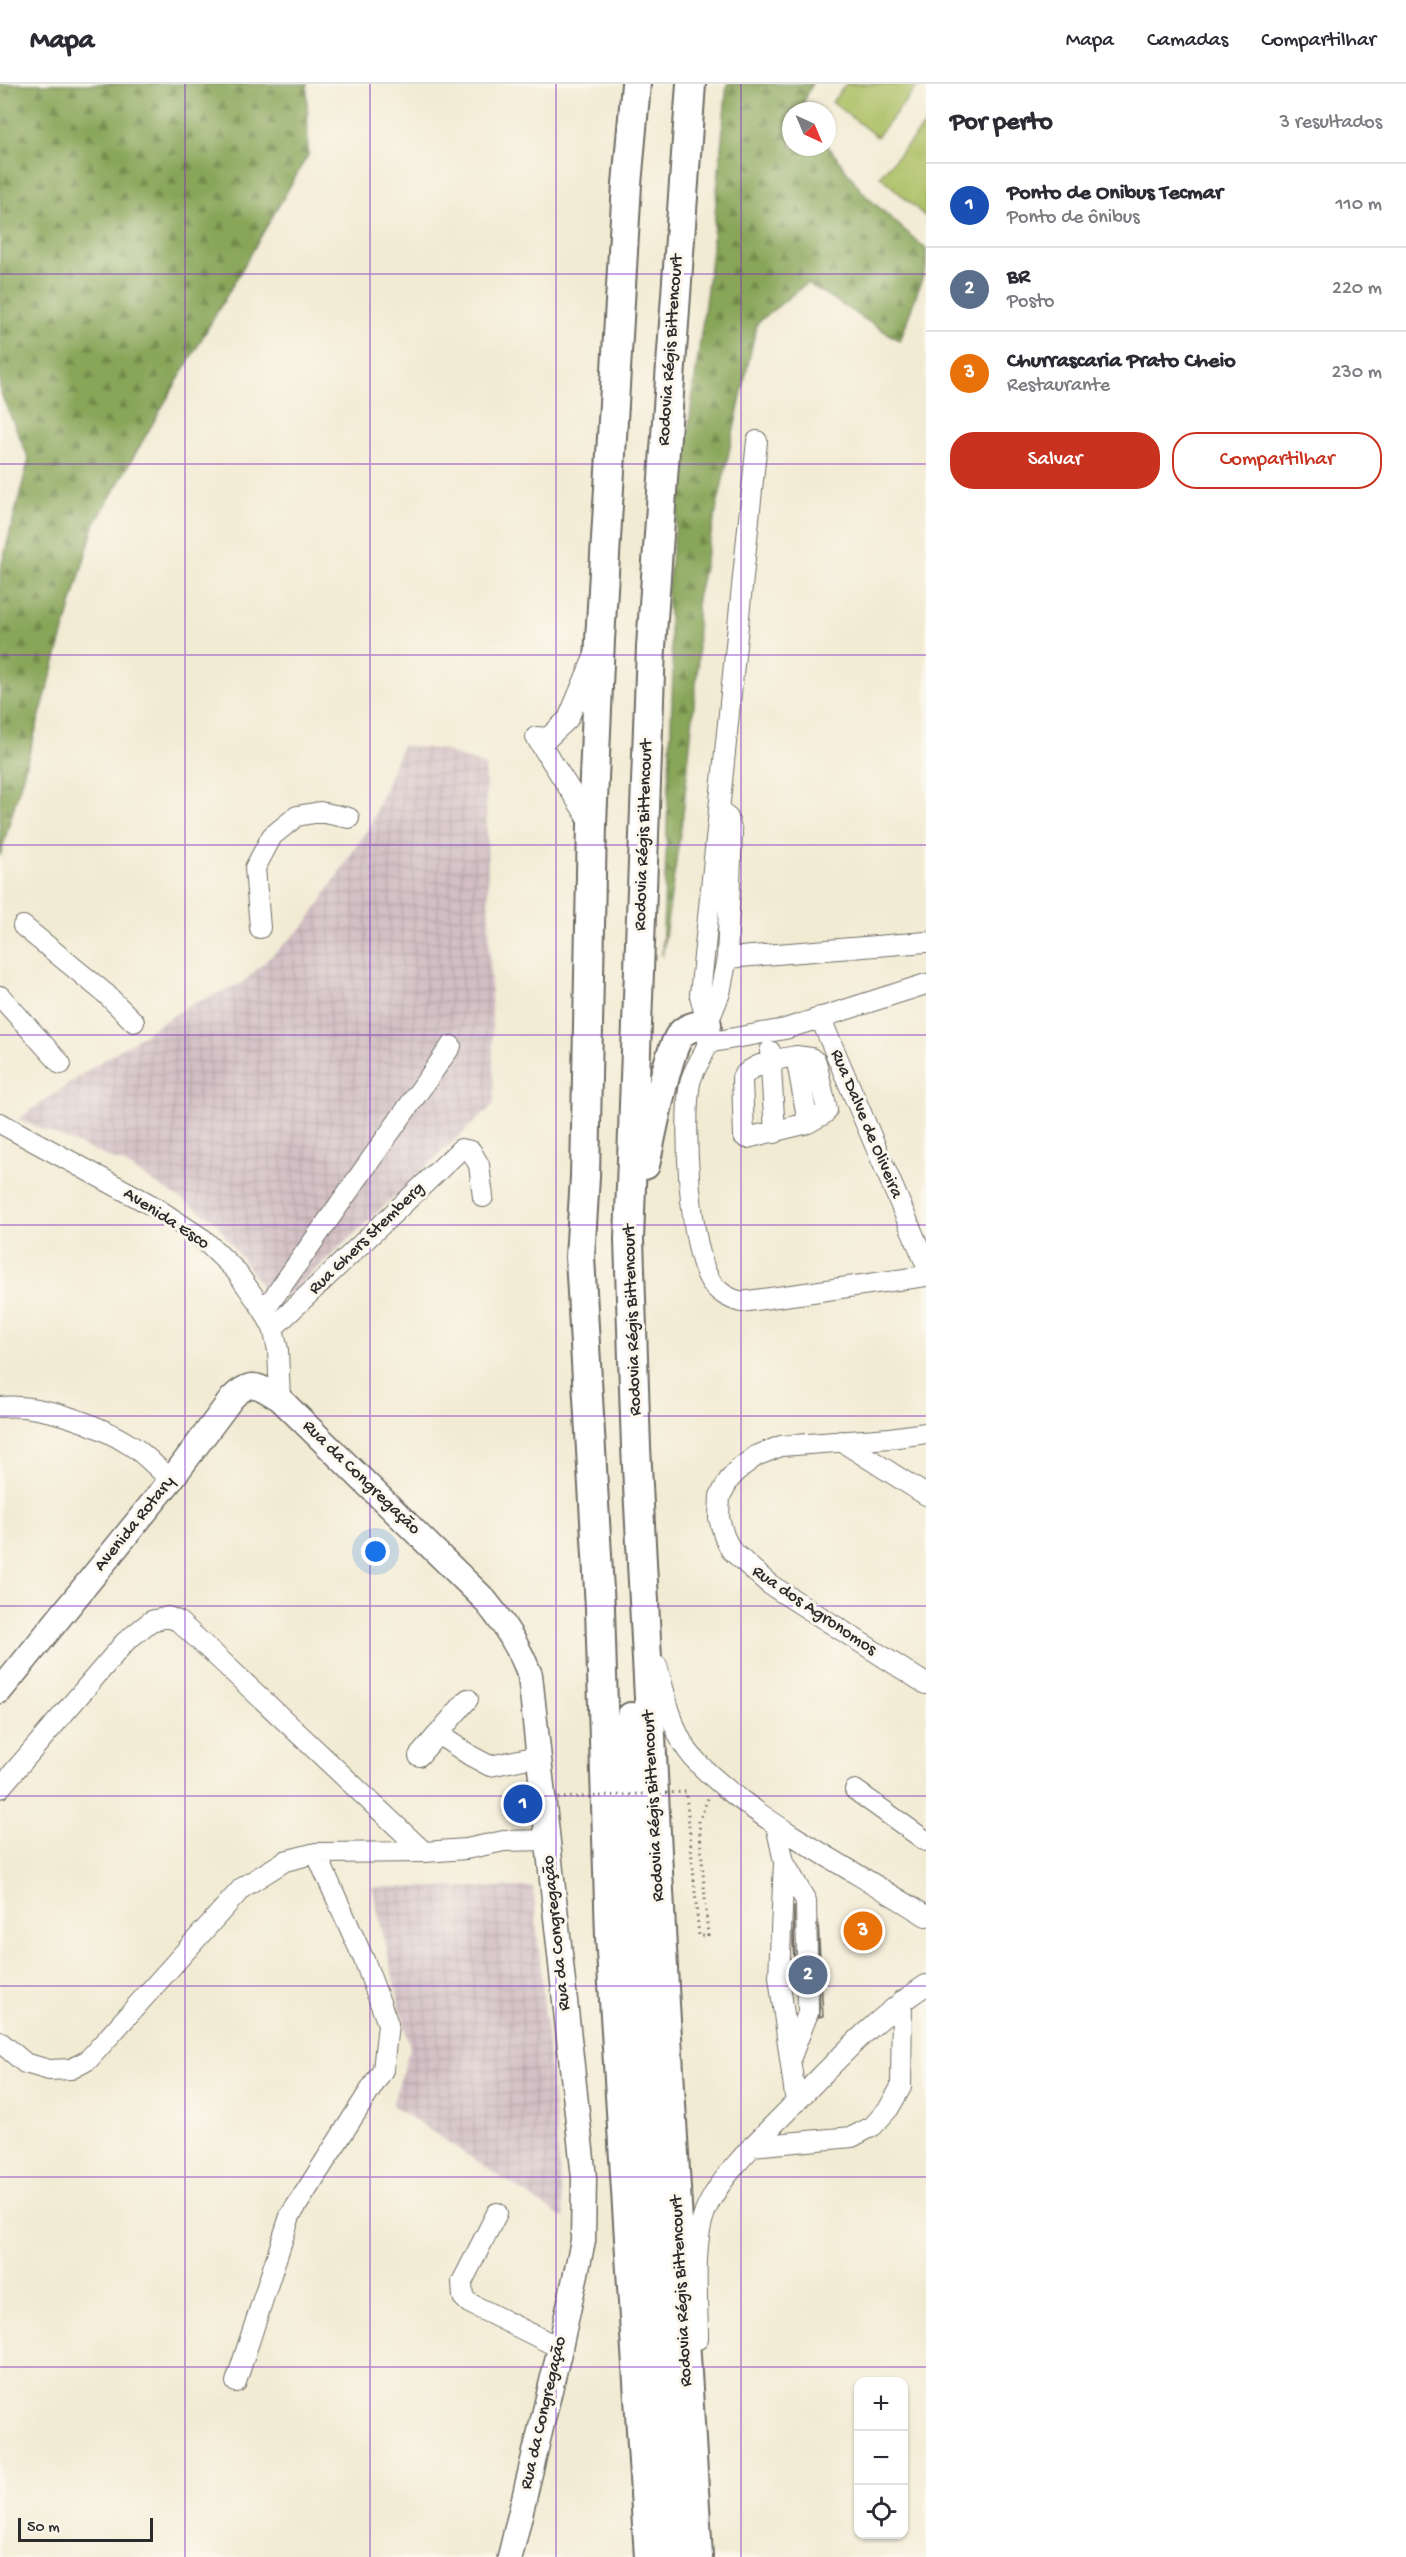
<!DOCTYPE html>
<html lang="pt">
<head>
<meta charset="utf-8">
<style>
	body { margin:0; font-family:"Gochi Hand",sans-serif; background:#f7f7f7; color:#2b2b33 }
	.controls { position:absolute; right:18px; bottom:18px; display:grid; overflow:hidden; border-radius:12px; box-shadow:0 2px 4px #0004 }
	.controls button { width:54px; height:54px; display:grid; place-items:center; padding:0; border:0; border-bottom:2px solid #e1e1e2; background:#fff; color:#2b2b33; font:30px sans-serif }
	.compass { position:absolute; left:782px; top:18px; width:54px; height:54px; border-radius:50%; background:#fff; box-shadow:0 2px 4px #0004; rotate:136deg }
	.scale { position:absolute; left:18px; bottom:15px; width:135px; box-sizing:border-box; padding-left:6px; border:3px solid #2b2b2b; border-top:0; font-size:16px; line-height:21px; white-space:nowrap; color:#2b2b2b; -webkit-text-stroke:4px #fbf7ec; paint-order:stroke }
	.you { position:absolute; left:376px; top:1468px; width:21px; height:21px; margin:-15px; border:4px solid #fff; border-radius:50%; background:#1a73e8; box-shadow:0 0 0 9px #1a73e833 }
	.badge { display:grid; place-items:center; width:39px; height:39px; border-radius:50%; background:#c8321e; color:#fff; font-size:20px; font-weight:700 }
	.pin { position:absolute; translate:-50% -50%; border:3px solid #fff; box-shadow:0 2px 6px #0006 }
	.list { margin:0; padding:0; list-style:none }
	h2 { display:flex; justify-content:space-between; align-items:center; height:78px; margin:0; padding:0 24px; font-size:26px }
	h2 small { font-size:20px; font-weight:400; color:#7c7c81 }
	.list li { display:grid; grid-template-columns:39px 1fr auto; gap:18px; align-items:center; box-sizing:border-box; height:84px; padding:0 24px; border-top:2px solid #e1e1e2 }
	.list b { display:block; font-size:22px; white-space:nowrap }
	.list p { margin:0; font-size:20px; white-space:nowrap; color:#7c7c81 }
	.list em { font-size:20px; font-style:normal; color:#7c7c81 }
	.actions { display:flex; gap:12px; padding:18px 24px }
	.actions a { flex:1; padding:14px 0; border:2px solid #c8321e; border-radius:24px; text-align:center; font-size:21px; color:#c8321e }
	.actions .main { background:#c8321e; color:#fff }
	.icon { flex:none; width:33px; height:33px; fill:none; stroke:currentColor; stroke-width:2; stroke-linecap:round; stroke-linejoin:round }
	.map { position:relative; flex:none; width:926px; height:2473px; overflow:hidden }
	header { display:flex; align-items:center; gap:36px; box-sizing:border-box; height:84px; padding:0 30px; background:#fff; border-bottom:2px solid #e1e1e2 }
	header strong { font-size:28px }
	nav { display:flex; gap:33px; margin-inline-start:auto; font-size:21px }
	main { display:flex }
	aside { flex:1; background:#fff }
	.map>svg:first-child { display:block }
	.industrial { fill:url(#industrial-grid) }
	.green { fill:#abbe62; stroke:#6b7446; stroke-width:1.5 }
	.forest { fill:url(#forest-firs); stroke:#5a6842; stroke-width:1.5 }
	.building { fill:url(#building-back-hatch) }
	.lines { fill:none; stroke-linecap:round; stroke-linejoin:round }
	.minor-casing { stroke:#716e66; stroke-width:22 }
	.major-casing { stroke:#716e66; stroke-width:27 }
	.highway-casing { stroke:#716e66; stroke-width:32 }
	.path { stroke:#716e66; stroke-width:3; stroke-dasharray:1.5 4.5; stroke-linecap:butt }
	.minor { stroke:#fff; stroke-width:20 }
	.major { stroke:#fff; stroke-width:24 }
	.highway { stroke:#fff; stroke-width:28 }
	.path-bridge { stroke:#716e66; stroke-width:3; stroke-dasharray:1.5 4.5; stroke-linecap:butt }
	.grid { fill:none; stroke:#7b2cbf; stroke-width:1.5; stroke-opacity:0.55 }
	.labels { text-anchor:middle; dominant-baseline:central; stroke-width:6; stroke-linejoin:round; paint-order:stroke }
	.street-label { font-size:18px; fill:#2b2b2b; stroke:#fbf7ec }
</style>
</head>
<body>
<header>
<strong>Mapa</strong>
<nav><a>Mapa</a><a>Camadas</a><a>Compartilhar</a></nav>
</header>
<main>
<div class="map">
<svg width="926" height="2473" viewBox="0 0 926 2473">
	<defs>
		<pattern id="industrial-grid" width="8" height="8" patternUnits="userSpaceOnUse" patternTransform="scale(1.5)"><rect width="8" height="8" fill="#d2bec4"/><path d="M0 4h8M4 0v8" fill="none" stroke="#b4a3a9"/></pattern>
		<pattern id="forest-firs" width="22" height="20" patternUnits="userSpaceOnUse" patternTransform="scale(1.5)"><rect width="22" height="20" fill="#88a558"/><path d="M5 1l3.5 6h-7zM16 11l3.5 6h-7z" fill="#6f8749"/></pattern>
		<pattern id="building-back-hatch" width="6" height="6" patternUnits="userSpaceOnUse" patternTransform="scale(1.5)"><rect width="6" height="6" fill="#dfb599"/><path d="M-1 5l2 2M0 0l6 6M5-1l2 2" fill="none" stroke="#b5937d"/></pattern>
	</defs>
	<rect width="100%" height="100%" fill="#fbf7ec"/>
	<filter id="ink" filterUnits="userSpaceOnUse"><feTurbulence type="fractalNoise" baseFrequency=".0167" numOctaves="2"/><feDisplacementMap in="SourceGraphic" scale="12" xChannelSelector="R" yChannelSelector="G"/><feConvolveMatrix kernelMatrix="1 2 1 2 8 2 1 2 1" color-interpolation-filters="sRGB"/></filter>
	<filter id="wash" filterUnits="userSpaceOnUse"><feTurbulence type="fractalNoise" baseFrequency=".008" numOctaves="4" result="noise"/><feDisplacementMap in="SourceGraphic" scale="24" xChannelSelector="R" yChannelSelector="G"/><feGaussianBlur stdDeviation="1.35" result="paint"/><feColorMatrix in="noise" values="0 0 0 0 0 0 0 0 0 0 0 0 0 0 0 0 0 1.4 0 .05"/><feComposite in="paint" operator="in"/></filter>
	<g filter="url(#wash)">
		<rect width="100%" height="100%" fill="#f2ebd4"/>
		<path class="industrial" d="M402 661 443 666 485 682 494 1020 285 1214 266 1209 214 1136 125 1080 18 1035 90 985 188 922 242 899 306 840 370 741Z
			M372 1803H533L564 2135 392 2021 410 1964Z"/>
		<path class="green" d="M846 0H919L877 53 832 18Z
			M926 40V133L880 92Z"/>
		<path class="forest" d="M0 0H307L308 71 94 441 0 772V487L29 375 0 307Z
			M727 0H812L803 19 808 27H791V63H827V61L865 111 926 165V183L900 257 807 199 757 239 697 515 698 581 683 730 662 873 673 589 667 507 711 174Z"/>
		<g id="blocks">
			<path class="building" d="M794 1822 795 1898 793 1858Z
				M876 1835 877 1857 849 1859 848 1837Z
				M818 1836 823 1932 819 1933 820 1929Z"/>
		</g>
	</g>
	<g filter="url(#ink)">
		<use href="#blocks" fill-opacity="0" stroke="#716e66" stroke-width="1.5"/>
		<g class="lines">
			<defs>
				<path id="minor" d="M757 357 700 911C703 926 711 946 707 961 703 974 693 985 690 999 683 1039 689 1165 711 1198 719 1209 728 1214 741 1218L926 1192
					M536 653 548 654 568 635 594 573
					M536 653 592 740
					M23 842 106 910 134 938
					M260 844 255 784 272 752 297 732 320 728 349 734
					M727 874 926 858
					M0 912 61 980
					M820 933 926 1180
					M707 941 720 909 727 874 732 749 728 734 719 727
					M707 959 785 945 926 900
					M770 967 775 1049
					M796 972 808 1039 747 1054 744 1052 742 994C752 979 779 975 796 972Z
					M796 972 811 974 816 978 827 1026 824 1030 808 1039
					M0 1039 153 1122 203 1155 236 1187 264 1227 273 1244 278 1266 280 1315
					M264 1227 451 962
					M273 1244 461 1065 471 1067 479 1081 483 1113
					M0 1323C40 1319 98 1340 132 1362 146 1371 158 1385 171 1396
					M926 1349 890 1354 781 1362 756 1372 740 1384 729 1396 720 1412 719 1434 724 1452 731 1466 769 1500 926 1600
					M841 1357 926 1411
					M657 1582C664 1605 669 1631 679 1652 689 1674 710 1691 728 1706 790 1755 860 1790 926 1832
					M438 1650 471 1672 490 1682 538 1672
					M419 1672 468 1615
					M0 1704 125 1558 151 1537 168 1533 178 1537 213 1569 424 1768
					M855 1706 926 1757
					M776 1741 784 1778 779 1893 796 2019
					M784 1778 806 1817 808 1929 791 1973
					M0 1958 25 1979 49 1986 71 1985 88 1976 242 1804 285 1777 316 1769 424 1768 466 1765 504 1757 546 1756
					M752 2062 852 2053 873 2042 889 2024 901 2003 902 1917
					M497 2129 462 2198 463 2213 469 2219 560 2264
					M698 2255C698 2219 692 2161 705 2128 720 2090 766 2049 794 2020 836 1977 875 1934 926 1901
					M236 2298 290 2132 383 1986 388 1940 365 1878 316 1769"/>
				<path id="major" d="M0 1607 171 1396 232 1314C252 1294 259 1302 280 1315L484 1515C504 1539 519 1562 530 1591L584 2094 583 2157 560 2264 510 2473"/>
				<path id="highway" d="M636 0 627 100 600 556 592 740 585 1093 580 1173 600 1524 610 1852 649 2473
					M691 0 651 563 629 1156 636 1363 664 1903 698 2473
					M645 1081C651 1055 667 966 681 950 688 943 697 941 707 941
					M631 1633C636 1913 656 2193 672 2473"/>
			</defs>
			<use href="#minor" class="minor-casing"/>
			<use href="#major" class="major-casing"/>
			<use href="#highway" class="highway-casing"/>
			<path class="path" d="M708 1852 699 1737 708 1714"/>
			<use href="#minor" class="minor"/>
			<use href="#major" class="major"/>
			<use href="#highway" class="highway"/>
			<path class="path-bridge" d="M558 1714 686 1708 699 1852H708"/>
		</g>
	</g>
	<path class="grid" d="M185 0V2473M370 0V2473M556 0V2473M741 0V2473M0 190H926M0 380H926M0 571H926M0 761H926M0 951H926M0 1141H926M0 1332H926M0 1522H926M0 1712H926M0 1902H926M0 2093H926M0 2283H926"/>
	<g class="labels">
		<g class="street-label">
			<text transform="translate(671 266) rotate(-86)">Rodovia Régis Bittencourt</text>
			<text transform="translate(644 751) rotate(-88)">Rodovia Régis Bittencourt</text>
			<text transform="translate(866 1040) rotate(67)">Rua Dalve de Oliveira</text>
			<text transform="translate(166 1135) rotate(33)">Avenida Esco</text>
			<text transform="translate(367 1155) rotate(-44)">Rua Ghers Stemberg</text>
			<text transform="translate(633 1236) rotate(-92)">Rodovia Régis Bittencourt</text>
			<text transform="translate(361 1394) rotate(44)">Rua da Congregação</text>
			<text transform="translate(135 1440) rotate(-51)">Avenida Rotary</text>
			<text transform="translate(814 1527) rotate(34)">Rua dos Agronomos</text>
			<text transform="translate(654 1722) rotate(-93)">Rodovia Régis Bittencourt</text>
			<text transform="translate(557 1849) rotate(-96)">Rua da Congregação</text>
			<text transform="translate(682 2207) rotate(-93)">Rodovia Régis Bittencourt</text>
			<text transform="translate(544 2329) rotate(-77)">Rua da Congregação</text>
		</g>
	</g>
</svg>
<div class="controls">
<button>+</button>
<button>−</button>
<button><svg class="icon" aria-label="locate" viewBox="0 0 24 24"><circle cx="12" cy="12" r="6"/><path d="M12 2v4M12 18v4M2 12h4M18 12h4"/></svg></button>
</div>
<svg class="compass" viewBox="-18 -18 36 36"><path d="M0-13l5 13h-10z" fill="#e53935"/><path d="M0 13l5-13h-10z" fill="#7c7c81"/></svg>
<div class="scale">50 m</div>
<div class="you"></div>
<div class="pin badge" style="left:523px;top:1720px;background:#1a4fb4">1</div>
<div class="pin badge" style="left:808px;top:1891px;background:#5c6f8a">2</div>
<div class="pin badge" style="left:863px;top:1847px;background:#e8710a">3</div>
</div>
<aside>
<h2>Por perto<small>3 resultados</small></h2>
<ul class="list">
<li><span class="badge" style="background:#1a4fb4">1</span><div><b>Ponto de Onibus Tecmar</b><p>Ponto de ônibus</p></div><em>110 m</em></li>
<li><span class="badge" style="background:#5c6f8a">2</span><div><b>BR</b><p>Posto</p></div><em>220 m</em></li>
<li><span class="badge" style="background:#e8710a">3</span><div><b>Churrascaria Prato Cheio</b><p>Restaurante</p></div><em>230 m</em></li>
</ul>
<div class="actions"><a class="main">Salvar</a><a>Compartilhar</a></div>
</aside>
</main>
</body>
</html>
